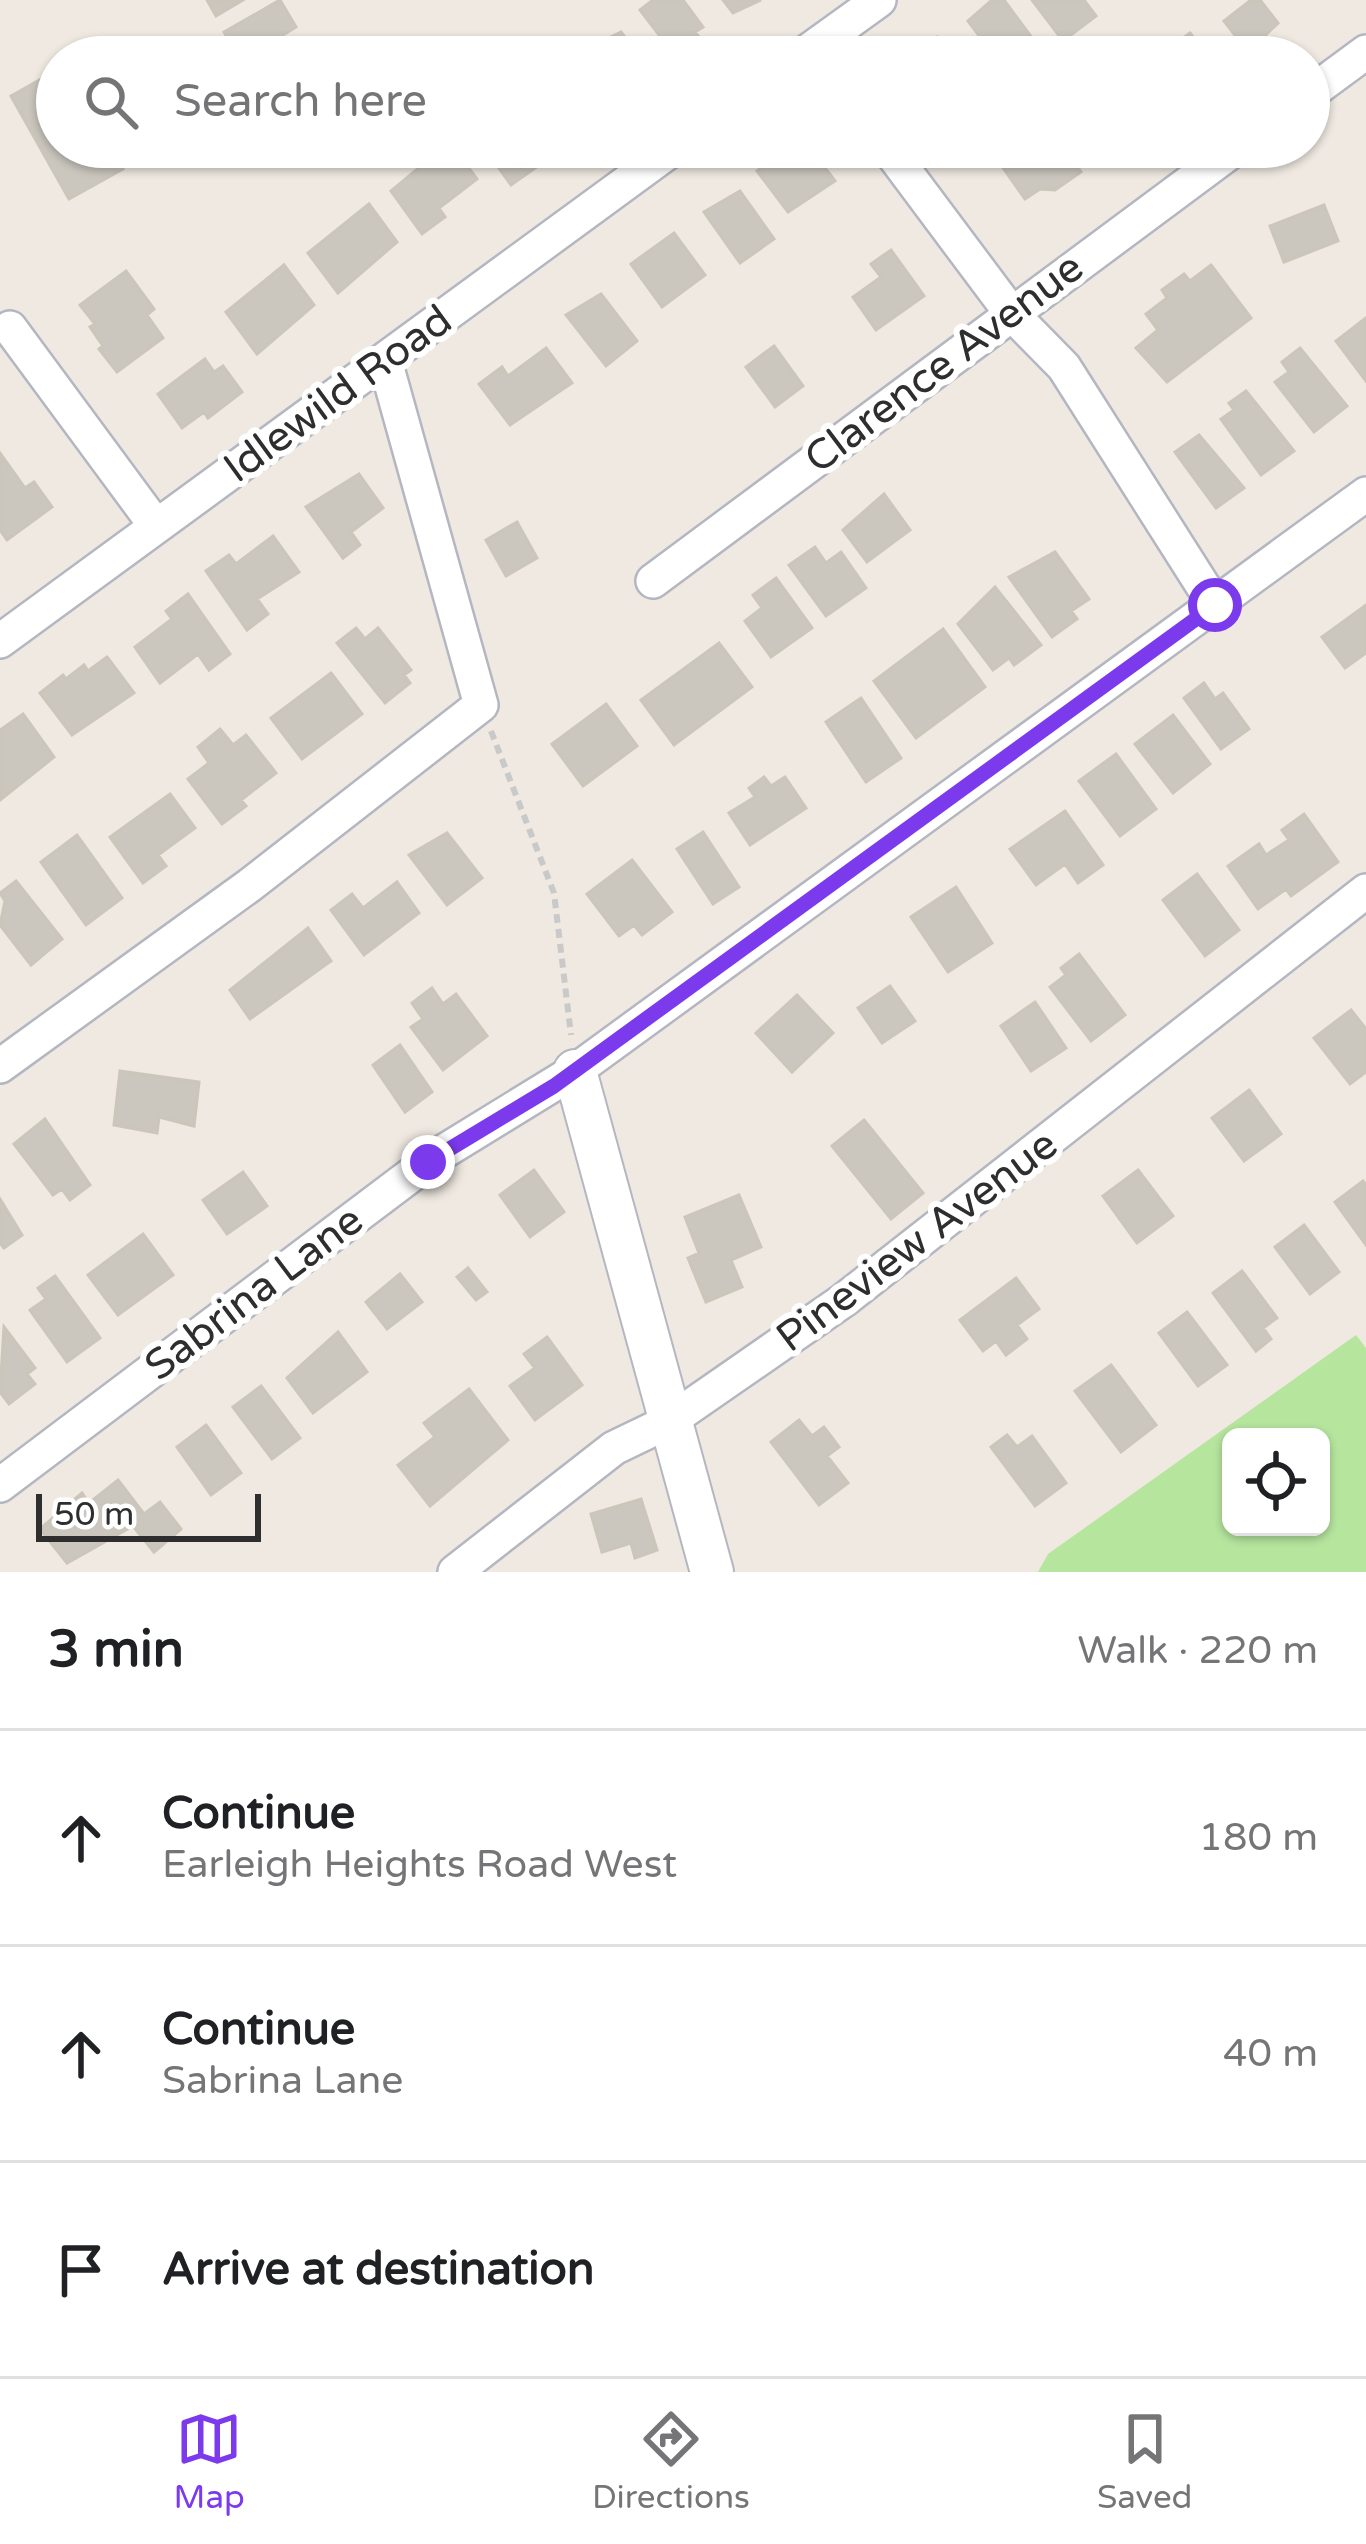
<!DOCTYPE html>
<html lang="en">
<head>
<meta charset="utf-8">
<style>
	body { margin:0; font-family:"Varela Round",sans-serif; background:#f2f2f2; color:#202124 }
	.controls { position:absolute; right:36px; bottom:36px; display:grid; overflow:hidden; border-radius:18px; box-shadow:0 3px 9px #0004 }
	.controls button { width:108px; height:108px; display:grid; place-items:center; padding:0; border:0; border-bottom:3px solid #e0e0e0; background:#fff; color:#202124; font:60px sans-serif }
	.scale { position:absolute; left:36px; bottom:30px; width:225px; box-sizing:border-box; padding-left:12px; border:6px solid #2e2e2e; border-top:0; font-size:33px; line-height:42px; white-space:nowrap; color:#2e2e2e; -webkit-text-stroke:9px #fff; paint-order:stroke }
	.stop { position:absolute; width:36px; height:36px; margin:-27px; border:9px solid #7c3aed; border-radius:50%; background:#fff }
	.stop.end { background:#7c3aed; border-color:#fff; box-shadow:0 3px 12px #0008 }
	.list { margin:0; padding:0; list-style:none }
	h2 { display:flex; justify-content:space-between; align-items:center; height:156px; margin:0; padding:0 48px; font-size:51px }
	h2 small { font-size:39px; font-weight:400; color:#757577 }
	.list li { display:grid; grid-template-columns:78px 1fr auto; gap:36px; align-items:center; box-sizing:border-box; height:216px; padding:0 48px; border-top:3px solid #e0e0e0 }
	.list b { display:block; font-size:45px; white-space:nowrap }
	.list p { margin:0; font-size:39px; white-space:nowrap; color:#757577 }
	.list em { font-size:39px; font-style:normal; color:#757577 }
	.icon { flex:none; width:66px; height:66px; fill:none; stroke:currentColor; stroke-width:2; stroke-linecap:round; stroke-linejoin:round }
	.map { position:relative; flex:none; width:1366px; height:1572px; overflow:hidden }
	.search { position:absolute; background:#fff; box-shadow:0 3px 9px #0004; left:36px; right:36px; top:36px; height:132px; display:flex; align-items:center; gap:30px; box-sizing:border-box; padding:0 42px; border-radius:66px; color:#757577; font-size:45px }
	.sheet { height:804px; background:#fff }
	nav { display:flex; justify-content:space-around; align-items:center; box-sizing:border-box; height:168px; border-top:3px solid #e0e0e0; background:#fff; font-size:33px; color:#757577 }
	nav a { display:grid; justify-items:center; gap:6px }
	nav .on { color:#7c3aed }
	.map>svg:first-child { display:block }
	.green { fill:#b6e59e; fill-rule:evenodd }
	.building { fill:#cbc7bf; stroke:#cbc5ba; stroke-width:3 }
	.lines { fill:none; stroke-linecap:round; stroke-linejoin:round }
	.minor-casing { stroke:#b4b7c1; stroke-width:38 }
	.tertiary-casing { stroke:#b4b7c1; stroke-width:46 }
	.path { stroke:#c9c9c9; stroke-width:6; stroke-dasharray:9 6; stroke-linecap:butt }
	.minor { stroke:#fff; stroke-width:33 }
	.tertiary { stroke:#fff; stroke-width:42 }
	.route { stroke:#7c3aed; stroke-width:15 }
	.labels { text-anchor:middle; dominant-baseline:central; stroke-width:12; stroke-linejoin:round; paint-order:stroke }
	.street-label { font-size:42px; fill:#2e2e2e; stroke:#fff }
</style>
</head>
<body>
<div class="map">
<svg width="1366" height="1572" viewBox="0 0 1366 1572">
	<rect width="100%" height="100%" fill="#efe9e1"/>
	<path class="green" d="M1356 1335 1366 1348V1572H1038L1048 1554ZM1231 1437H1321V1527H1231Z"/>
	<path class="building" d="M207 0H243L216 16Z
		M280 0 296 27 283 35 293 51 283 57H239L224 32Z
		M653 0H683L703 27 695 32 704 43 685 57H676L640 10Z
		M723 0H761L733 13Z
		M992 0H1004L1038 46 1023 57H995L968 21Z
		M1032 0H1084L1096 16 1063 41Z
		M1251 0H1260L1278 23 1248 52 1224 21Z
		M621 32 640 57 587 55 609 38Z
		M1190 33 1208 57H1156Z
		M937 37 952 57H914L913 55Z
		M57 70V147H111L123 169 69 199 11 96Z
		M444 147H453L477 179 439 208 445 217 422 234 391 191Z
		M484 147H539L548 159 511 185Z
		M789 147H809L835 181 788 212 757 171Z
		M1022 147H1063L1081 172 1055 190 1040 189 1025 199 999 162Z
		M740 191 774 239 740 263 704 212Z
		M369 204 397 242 338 293 308 253Z
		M1324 205 1338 241 1284 262 1270 226Z
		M674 233 705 275 662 307 631 264Z
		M891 250 924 296 876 330 853 297 881 277 871 264Z
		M284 265 314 305 257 354 226 312Z
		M1211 265 1251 318 1167 382 1136 348 1158 330 1146 314 1167 298 1162 290 1184 274 1190 281Z
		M126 271 154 309 147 315 163 338 117 372 99 349 103 346 90 327 95 324 80 305Z
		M601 294 637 341 606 366 566 315Z
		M1366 318V381L1336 341Z
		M774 346 803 386 775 407 746 367Z
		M546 348 572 383 510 425 479 384 502 367 508 376Z
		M1300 348 1347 406 1314 432 1275 382 1289 372 1282 362Z
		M205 359 214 372 223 366 242 392 208 418 204 412 182 428 158 394Z
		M1246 391 1294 451 1261 475 1221 419 1234 410 1229 403Z
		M1199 435 1244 488 1216 508 1175 452Z
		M0 453 25 488 34 482 52 507 7 540 0 530Z
		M359 474 383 508 351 532 360 545 343 558 306 507Z
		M884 494 910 530 867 562 843 530Z
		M517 522 537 558 506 576 486 540Z
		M273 536 299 572 257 599 268 614 247 630 206 571 229 555 236 564Z
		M815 547 826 563 841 552 866 588 826 616 789 565Z
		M1055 552 1089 599 1071 611 1077 619 1052 637 1009 577Z
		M776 578 812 628 771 657 745 621 762 608 753 595Z
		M995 587 1041 645 1014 665 1009 658 993 670 958 624Z
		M188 594 230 654 209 670 198 654 160 683 135 647 172 619 166 611Z
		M1366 605V653L1345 668 1322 637Z
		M356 628 365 639 378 628 411 670 404 675 410 683 385 703 337 643Z
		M943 629 985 687 916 738 874 681Z
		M719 643 752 687 674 745 641 700Z
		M107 657 134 693 72 735 40 693 63 675 66 679 84 665 88 671Z
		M331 673 362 714 302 759 271 718Z
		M1204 683 1215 699 1223 693 1249 729 1221 749 1184 698Z
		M861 698 901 758 866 782 826 722Z
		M606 704 637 746 583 786 552 744Z
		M23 714 54 757 0 800V730Z
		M1173 715 1210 764 1173 793 1135 744Z
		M220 729 233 745 246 735 276 773 241 800 246 806 222 824 188 779 209 763 198 747Z
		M1116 754 1156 809 1120 836 1079 781Z
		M764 777 771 786 785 777 806 808 750 845 729 813 755 797 749 788Z
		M170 794 195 828 158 855 166 866 143 883 110 837Z
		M1065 811 1103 865 1078 883 1065 864 1036 885 1010 849Z
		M1304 814 1338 862 1291 896 1286 889 1258 909 1228 866 1259 844 1266 855 1289 840 1282 830Z
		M703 832 739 887 713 904 677 849Z
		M447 833 482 878 447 905 409 855Z
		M77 835 122 898 86 925 41 862Z
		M632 860 672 912 642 935 634 925 619 936 587 894Z
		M1197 874 1239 930 1205 956 1163 900Z
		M16 881 62 939 31 965 0 925 5 901 0 893Z
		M397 882 419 913 364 955 331 910 352 894 363 908Z
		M956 887 992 943 948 972 911 917Z
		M308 928 331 961 250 1019 230 990Z
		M1079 954 1125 1015 1091 1041 1050 987 1066 975 1061 968Z
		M890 986 915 1021 882 1043 858 1008Z
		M432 988 443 1004 456 994 487 1036 443 1070 411 1027 423 1019 412 1003Z
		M797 995 833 1033 792 1072 756 1033Z
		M1035 1002 1066 1048 1031 1071 1001 1026Z
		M1351 1010 1366 1029V1072L1350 1084 1314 1038Z
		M400 1045 432 1092 405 1112 373 1065Z
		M120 1071 199 1082 194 1126 159 1117 157 1133 114 1125Z
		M1249 1090 1281 1134 1244 1161 1212 1118Z
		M45 1119 90 1185 70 1200 62 1189 53 1195 14 1144Z
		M864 1120 923 1193 891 1219 832 1146Z
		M534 1170 564 1212 530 1237 500 1195Z
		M1138 1170 1173 1216 1137 1243 1103 1196Z
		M243 1172 267 1206 227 1234 203 1200Z
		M1363 1181 1366 1185V1245L1335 1202Z
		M739 1195 761 1247 731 1260 742 1287 706 1302 688 1258 699 1253 685 1217Z
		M0 1199 22 1235 4 1248 0 1243Z
		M1304 1225 1339 1272 1310 1294 1275 1247Z
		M143 1234 173 1275 118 1315 88 1275Z
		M468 1268 487 1292 476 1300 457 1277Z
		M1242 1271 1277 1318 1263 1328 1271 1339 1256 1351 1213 1293Z
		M400 1274 422 1302 387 1329 366 1302Z
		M55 1276 100 1338 67 1362 30 1310 46 1299 38 1288Z
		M1016 1278 1039 1309 1017 1325 1027 1339 1006 1355 996 1341 983 1351 960 1320Z
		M1187 1312 1227 1365 1198 1386 1159 1333Z
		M4 1327 35 1368 27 1374 35 1384 9 1404 0 1392Z
		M338 1332 367 1372 313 1413 287 1378Z
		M547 1337 582 1385 535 1420 510 1386 535 1368 524 1354Z
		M1111 1365 1156 1425 1121 1452 1075 1391Z
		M261 1386 300 1438 272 1459 233 1407Z
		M469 1389 508 1440 430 1506 398 1465 435 1437 424 1423Z
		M799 1420 812 1436 824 1427 839 1447 827 1456 848 1483 819 1505 771 1442Z
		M206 1425 241 1473 211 1495 177 1447Z
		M1007 1435 1017 1447 1032 1436 1066 1483 1035 1506 991 1447Z
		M118 1480 144 1514 160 1502 181 1529 154 1552 133 1526 67 1563 40 1529 82 1493 89 1503Z
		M641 1499 657 1550 635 1558 631 1543 602 1552 591 1514Z"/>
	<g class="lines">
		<defs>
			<path id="minor" d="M800 57 879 0
				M1309 94 1366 52
				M887 147 1011 313 1064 367 1215 605
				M10 328 156 526
				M653 581 1237 147
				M0 641 675 147
				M0 1066 250 885 481 705 385 361
				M0 1485 435 1157 575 1071 1366 494
				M455 1572 614 1448 668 1422 844 1300 1366 891"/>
			<path id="tertiary" d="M575 1071 712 1572"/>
		</defs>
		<use href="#minor" class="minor-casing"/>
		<use href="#tertiary" class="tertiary-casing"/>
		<path class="path" d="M491 731 554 893 571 1035"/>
		<use href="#minor" class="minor"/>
		<use href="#tertiary" class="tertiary"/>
	</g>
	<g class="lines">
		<path class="route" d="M428 1162 554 1086 1215 605"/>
	</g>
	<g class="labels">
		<g class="street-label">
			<text transform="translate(944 363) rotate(-37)">Clarence Avenue</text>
			<text transform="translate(338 394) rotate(-36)">Idlewild Road</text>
			<text transform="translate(917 1241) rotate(-37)">Pineview Avenue</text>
			<text transform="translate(254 1293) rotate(-37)">Sabrina Lane</text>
		</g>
	</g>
</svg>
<div class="controls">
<button><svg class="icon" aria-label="locate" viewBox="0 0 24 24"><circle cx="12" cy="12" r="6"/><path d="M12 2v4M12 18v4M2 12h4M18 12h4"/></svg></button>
</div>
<div class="scale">50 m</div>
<div class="stop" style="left:1215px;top:605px"></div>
<div class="stop end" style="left:428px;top:1162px"></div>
<div class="search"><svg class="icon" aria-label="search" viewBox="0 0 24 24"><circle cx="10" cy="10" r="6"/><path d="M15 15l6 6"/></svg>Search here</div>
</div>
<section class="sheet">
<h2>3 min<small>Walk · 220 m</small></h2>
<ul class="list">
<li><svg class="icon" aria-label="ahead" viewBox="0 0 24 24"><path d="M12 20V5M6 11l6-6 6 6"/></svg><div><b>Continue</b><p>Earleigh Heights Road West</p></div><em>180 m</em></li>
<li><svg class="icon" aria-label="ahead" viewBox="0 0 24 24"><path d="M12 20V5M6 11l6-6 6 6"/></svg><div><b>Continue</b><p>Sabrina Lane</p></div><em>40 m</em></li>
<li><svg class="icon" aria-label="arrive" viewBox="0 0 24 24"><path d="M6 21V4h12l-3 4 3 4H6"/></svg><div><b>Arrive at destination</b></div></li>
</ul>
</section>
<nav>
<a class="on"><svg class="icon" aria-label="map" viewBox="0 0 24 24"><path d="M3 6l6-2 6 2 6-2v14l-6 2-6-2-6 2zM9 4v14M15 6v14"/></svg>Map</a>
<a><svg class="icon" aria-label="directions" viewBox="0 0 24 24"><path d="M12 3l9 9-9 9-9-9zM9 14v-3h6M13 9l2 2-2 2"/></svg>Directions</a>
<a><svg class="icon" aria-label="saved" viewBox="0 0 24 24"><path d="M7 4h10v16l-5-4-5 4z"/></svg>Saved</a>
</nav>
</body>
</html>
